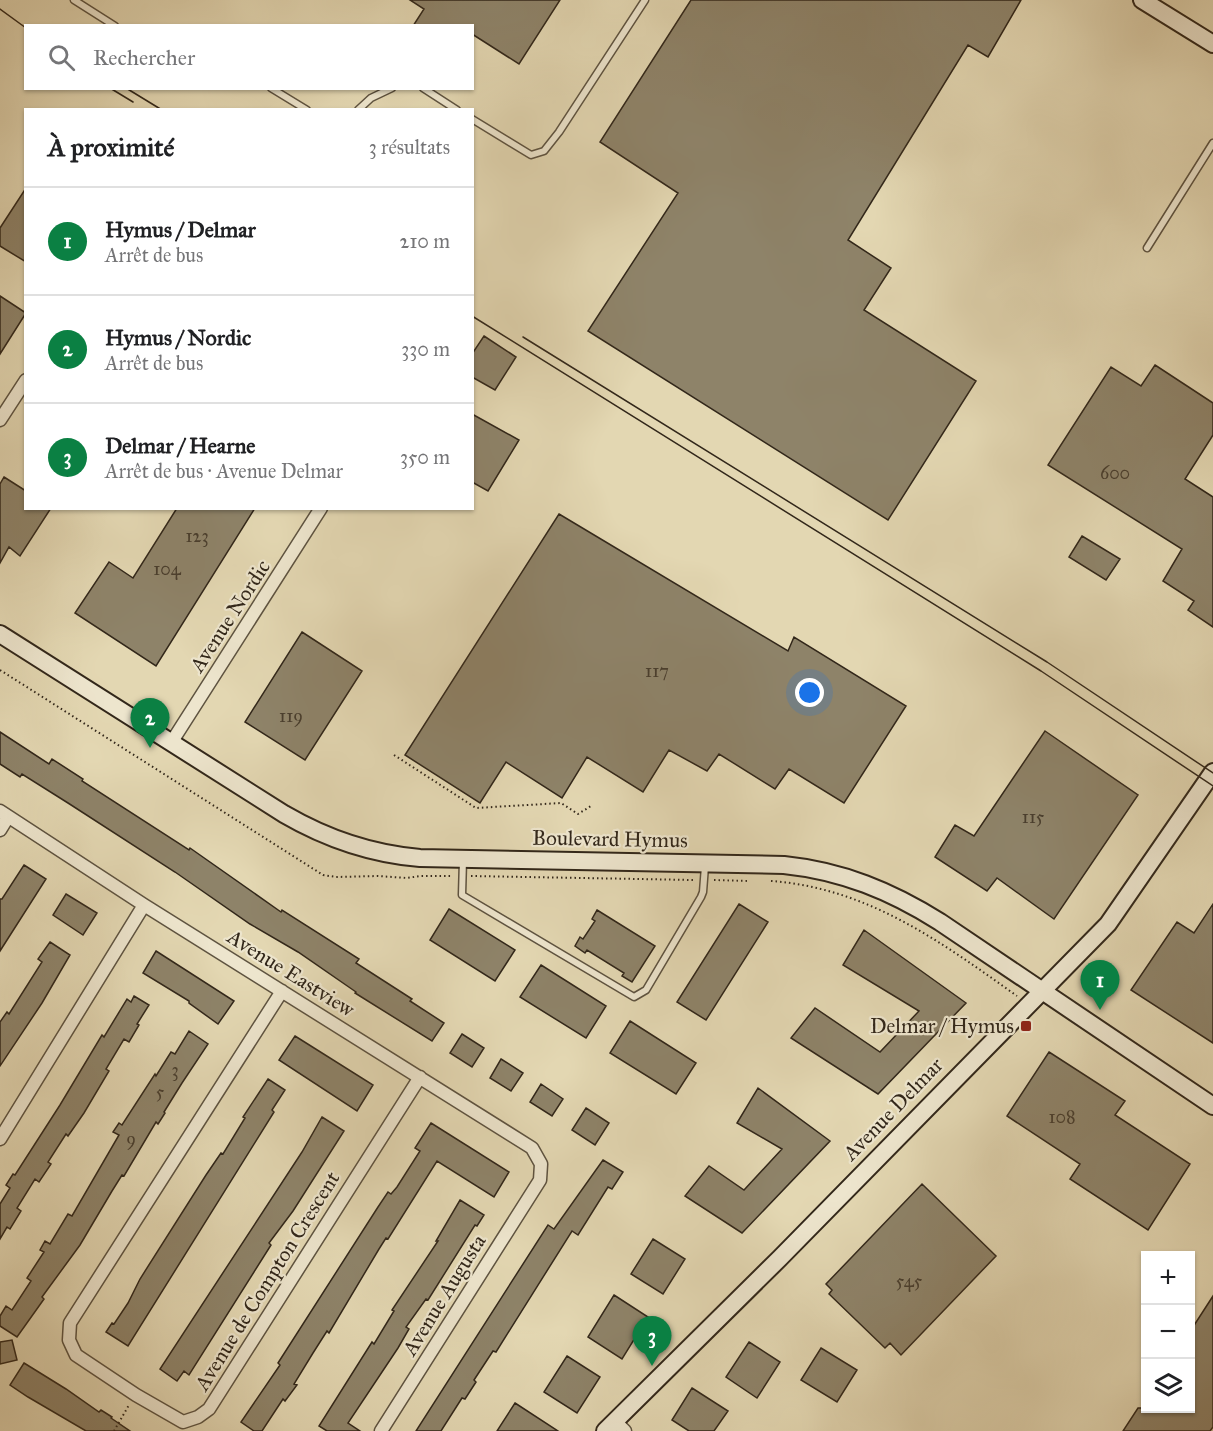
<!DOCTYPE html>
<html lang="fr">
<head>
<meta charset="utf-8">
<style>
	body { margin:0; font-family:"IM FELL Great Primer",serif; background:#f6f6f6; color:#202124 }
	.controls { position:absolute; right:18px; bottom:18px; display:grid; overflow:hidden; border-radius:0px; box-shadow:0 2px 4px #0004 }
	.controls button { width:54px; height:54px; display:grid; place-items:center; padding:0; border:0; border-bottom:2px solid #e0e0e0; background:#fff; color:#202124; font:30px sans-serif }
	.you { position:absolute; left:810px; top:693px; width:21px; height:21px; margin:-15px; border:4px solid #fff; border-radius:50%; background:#1a73e8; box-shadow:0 0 0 9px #1a73e833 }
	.badge { display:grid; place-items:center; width:39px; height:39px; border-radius:50%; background:#0b8043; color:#fff; font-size:20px; font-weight:700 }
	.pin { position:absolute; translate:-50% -50px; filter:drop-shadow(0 2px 3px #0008) }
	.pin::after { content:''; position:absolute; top:32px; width:21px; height:18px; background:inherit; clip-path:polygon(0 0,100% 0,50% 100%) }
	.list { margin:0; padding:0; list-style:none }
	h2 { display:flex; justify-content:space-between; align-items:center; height:78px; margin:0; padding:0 24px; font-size:26px }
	h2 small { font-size:20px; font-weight:400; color:#757577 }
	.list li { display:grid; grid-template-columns:39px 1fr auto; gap:18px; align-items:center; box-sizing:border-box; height:108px; padding:0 24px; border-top:2px solid #e0e0e0 }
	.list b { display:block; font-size:22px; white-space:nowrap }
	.list p { margin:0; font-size:20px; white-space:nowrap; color:#757577 }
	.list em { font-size:20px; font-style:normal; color:#757577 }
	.icon { flex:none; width:33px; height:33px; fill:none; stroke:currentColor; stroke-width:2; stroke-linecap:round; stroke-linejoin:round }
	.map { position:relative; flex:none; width:1213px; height:1431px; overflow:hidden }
	.search { position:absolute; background:#fff; box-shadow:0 2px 4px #0004; left:24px; top:24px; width:450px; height:66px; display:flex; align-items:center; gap:15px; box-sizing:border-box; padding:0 21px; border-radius:0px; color:#757577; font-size:22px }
	.panel { position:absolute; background:#fff; box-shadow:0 2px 4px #0004; left:24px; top:108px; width:450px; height:402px; border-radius:0px }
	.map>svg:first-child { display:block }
	.building { fill:#8e8369; stroke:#32271a; stroke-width:1.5 }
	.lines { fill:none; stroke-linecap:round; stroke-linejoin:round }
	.lane-casing { stroke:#5e5340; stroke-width:9 }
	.street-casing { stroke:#5e5340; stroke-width:15 }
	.secondary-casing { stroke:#32271a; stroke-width:20 }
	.path { stroke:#32271a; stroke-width:2; stroke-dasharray:1.5 3; stroke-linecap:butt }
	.lane { stroke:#ede5cd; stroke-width:6 }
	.street { stroke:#ede5cd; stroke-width:12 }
	.secondary { stroke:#ede5cd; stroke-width:16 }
	.tram { stroke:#32271a; stroke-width:1.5 }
	.poi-dot { fill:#8f2418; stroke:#ede5cd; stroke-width:2 }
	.labels { text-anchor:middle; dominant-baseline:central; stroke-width:4.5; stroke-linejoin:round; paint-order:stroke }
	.number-label { font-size:18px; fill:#493e2e }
	.street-label { font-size:21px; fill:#32271a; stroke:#ede5cd }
	.poi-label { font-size:21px; fill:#32271a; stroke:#ede5cd; text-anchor:end }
</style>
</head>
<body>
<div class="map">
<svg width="1213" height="1431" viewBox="0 0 1213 1431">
	<rect width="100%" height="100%" fill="#e3d7b2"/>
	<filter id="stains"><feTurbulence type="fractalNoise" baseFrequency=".00333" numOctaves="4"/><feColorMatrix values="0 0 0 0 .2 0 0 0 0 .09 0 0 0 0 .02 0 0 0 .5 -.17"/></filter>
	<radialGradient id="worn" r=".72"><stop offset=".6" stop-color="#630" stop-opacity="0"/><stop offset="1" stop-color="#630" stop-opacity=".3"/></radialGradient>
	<path class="building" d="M410 0H560L519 64 472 34V26H413L424 9Z
		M691 0H1021L988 57 968 45 848 240 891 268 864 310 976 381 888 520 588 331 678 193 600 142Z
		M26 188V262L0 246V228Z
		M0 296 26 313 0 354Z
		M484 336 516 357 495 390 472 377V354Z
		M1155 365 1213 403V435L1185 479 1213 497V627L1188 610 1194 601 1163 581 1182 549 1048 465 1111 367 1141 386Z
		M472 414 519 440 488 491 472 482Z
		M4 477 26 491V508H51L20 556 9 547 0 563V484Z
		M177 508H255L156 666 75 613 109 562 133 578Z
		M559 514 788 651 794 637 906 706 844 803 789 769 775 789 719 754 707 771 669 750 643 792 587 757 562 798 506 762 480 803 405 755Z
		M1082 536 1120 559 1106 580 1069 557Z
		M302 632 362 671 305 760 245 722Z
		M1045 731 1138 795 1054 919 997 878 987 891 935 857 955 825 974 836Z
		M0 732 49 764 52 759 83 779 82 781 189 850 190 848 281 912 282 910 359 959 356 963 412 999 410 1001 444 1023 432 1041 355 993 356 992 298 952 250 924 175 872 68 803 22 774 20 777 0 764Z
		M24 865 46 879 0 951V899H2Z
		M66 894 97 913 83 935 53 915Z
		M739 904 768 922 706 1020 677 1002Z
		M1213 904V1043L1131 990 1177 922 1194 933Z
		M449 909 515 950 495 981 430 940Z
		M597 910 655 946 632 982 622 976 624 973 587 950 585 953 575 946 580 937 583 939 595 921 592 919Z
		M864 930 966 1003 878 1094 791 1038 815 1008 880 1052 919 1011 843 965Z
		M50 942 70 955 42 1003 0 1066V1022L7 1012 9 1014 42 962 38 959Z
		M156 951 234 1001 218 1024 189 1003V1001L143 973Z
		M541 965 606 1006 586 1038 520 997Z
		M134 996 149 1005 137 1024 139 1025 129 1042 124 1039 106 1069 109 1071 84 1113 68 1136 66 1134 48 1162 51 1164 39 1182 35 1179 17 1208 21 1211 10 1229 7 1227 0 1239V1204L10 1188 6 1185 13 1174 15 1175 60 1105 102 1035 104 1037 127 999 131 1002Z
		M630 1021 696 1063 676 1094 610 1053Z
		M189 1031 208 1044 182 1083 164 1112 165 1113 158 1124 156 1122 124 1176 122 1175 112 1191 80 1245 42 1297 44 1299 17 1337 0 1326V1316L6 1306 12 1310 31 1281 27 1278 44 1252 40 1250 45 1241 50 1244 68 1214 72 1216 119 1135 113 1132 119 1123 122 1125 155 1074 156 1076 171 1052 175 1054Z
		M462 1034 484 1048 472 1067 450 1053Z
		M295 1036 373 1085 357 1111 279 1060Z
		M1049 1052 1125 1101 1115 1115 1190 1164 1148 1230 1070 1179 1080 1164 1007 1116Z
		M501 1059 523 1073 511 1091 490 1078Z
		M268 1079 285 1090 272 1110 274 1112 128 1346 106 1332 112 1323 114 1324 128 1303 140 1279 206 1175 221 1153 223 1154 245 1118 243 1117Z
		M541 1084 563 1099 552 1116 530 1102Z
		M758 1088 830 1141 742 1233 685 1196 709 1166 744 1190 782 1149 737 1123Z
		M586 1108 609 1123 595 1145 572 1130Z
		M322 1117 344 1131 293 1211 269 1243 271 1245 189 1375 184 1371 177 1381 160 1369 302 1152Z
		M431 1123 509 1172 494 1197 437 1161 388 1239 386 1238 379 1249 329 1333 327 1331 313 1353 294 1384 297 1385 285 1401 283 1399 262 1431H254L241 1422 280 1365 278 1363 378 1207 388 1192 391 1194 397 1187 420 1151 415 1148Z
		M603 1160 623 1172 612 1189 608 1187 578 1235 572 1231 496 1352 493 1351 474 1380 476 1382 465 1399 462 1398 441 1431H416L548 1225 554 1229Z
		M922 1184 996 1256 901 1355 890 1343 885 1348 829 1294 832 1290 826 1284Z
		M460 1200 484 1215 477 1226 475 1225 428 1300 426 1299 406 1327 409 1329 398 1348 348 1423 360 1431H327L319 1426 372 1342 374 1344 394 1311 392 1310 438 1241H436Z
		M653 1239 685 1259 663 1294 631 1274Z
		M614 1295 648 1317 622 1359 588 1337Z
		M1213 1296V1427L1210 1431H1123L1138 1408H1191V1330Z
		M12 1340 17 1360 0 1364V1342Z
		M749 1342 780 1362 757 1398 726 1377Z
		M821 1348 857 1370 837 1402 801 1380Z
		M567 1356 600 1377 577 1413 544 1392Z
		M24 1363 66 1389 99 1412 101 1410 112 1417 111 1418 130 1431H86L28 1397 10 1385Z
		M692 1388 728 1411 714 1431H689L672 1420Z
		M515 1403 558 1431H497Z"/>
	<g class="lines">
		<defs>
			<path id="lane" d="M74 0 115 26
				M271 88 307 110
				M423 88 457 110
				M358 110 371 98 392 88
				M472 119 531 155 544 151 559 132 645 0
				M1147 248 1213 143
				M463 860 462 895 634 997 646 990 701 897 703 892 705 866"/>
			<path id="street" d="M0 420 26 380
				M171 743 321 508
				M0 811 144 905 532 1148 541 1164 540 1180 381 1431
				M0 830 8 817
				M282 991 70 1323 69 1340 76 1355 136 1395 183 1422 198 1417 209 1409 420 1077
				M0 1139 144 905
				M615 1421 625 1431"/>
			<path id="secondary" d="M1142 0 1213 44
				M0 634 284 814C327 839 371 854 420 858L784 865C842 871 891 891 940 922L1213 1106
				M605 1431 780 1258 1108 924 1213 772"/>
		</defs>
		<use href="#lane" class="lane-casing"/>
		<use href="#street" class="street-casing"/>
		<use href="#secondary" class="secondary-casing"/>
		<path class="path" d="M0 670 323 875 336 877 378 876 407 878 420 876H453
			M394 755 476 808 561 803 578 814 591 806
			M471 876 693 880
			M714 880 750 881
			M771 881C868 888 941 942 1017 996
			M114 1431 129 1405"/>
		<use href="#lane" class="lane"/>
		<use href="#street" class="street"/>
		<use href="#secondary" class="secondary"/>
		<path class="tram" d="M0 9 26 28
			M110 88 133 102
			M126 88 162 110
			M472 316 1041 671 1213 786
			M523 337 1047 662 1213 773"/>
	</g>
	<rect class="poi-dot" x="1020" y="1020" width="12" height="12" rx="3"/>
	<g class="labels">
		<g class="number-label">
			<text x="1115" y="473">600</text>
			<text x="197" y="536">123</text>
			<text x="167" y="569">104</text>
			<text x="657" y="671">117</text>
			<text x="291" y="716">119</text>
			<text x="1033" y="817">115</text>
			<text x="175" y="1070">3</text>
			<text x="160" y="1092">5</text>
			<text x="1062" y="1117">108</text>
			<text x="131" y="1139">9</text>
			<text x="909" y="1281">545</text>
		</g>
		<g class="street-label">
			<text transform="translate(230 616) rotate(-57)">Avenue Nordic</text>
			<text transform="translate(610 839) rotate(1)">Boulevard Hymus</text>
			<text transform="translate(291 973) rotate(32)">Avenue Eastview</text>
			<text transform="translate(893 1109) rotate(-46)">Avenue Delmar</text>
			<text transform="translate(267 1281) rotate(-58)">Avenue de Compton Crescent</text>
			<text transform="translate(444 1295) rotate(-58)">Avenue Augusta</text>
		</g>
		<g class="poi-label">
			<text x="1014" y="1026">Delmar / Hymus</text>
		</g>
	</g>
	<rect width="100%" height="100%" filter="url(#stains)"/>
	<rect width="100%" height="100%" fill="url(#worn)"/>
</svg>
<div class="controls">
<button>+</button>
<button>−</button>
<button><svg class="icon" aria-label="layers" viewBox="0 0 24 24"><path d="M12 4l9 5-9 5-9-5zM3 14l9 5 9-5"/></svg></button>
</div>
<div class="you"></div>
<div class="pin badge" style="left:1100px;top:1010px">1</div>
<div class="pin badge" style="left:150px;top:748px">2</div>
<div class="pin badge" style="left:652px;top:1366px">3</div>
<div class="search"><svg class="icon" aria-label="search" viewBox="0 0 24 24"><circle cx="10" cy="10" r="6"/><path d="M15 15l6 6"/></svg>Rechercher</div>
<section class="panel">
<h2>À proximité<small>3 résultats</small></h2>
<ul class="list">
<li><span class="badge">1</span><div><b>Hymus / Delmar</b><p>Arrêt de bus</p></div><em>210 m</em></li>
<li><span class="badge">2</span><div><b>Hymus / Nordic</b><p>Arrêt de bus</p></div><em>330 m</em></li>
<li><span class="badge">3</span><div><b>Delmar / Hearne</b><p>Arrêt de bus · Avenue Delmar</p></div><em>350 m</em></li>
</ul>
</section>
</div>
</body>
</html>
